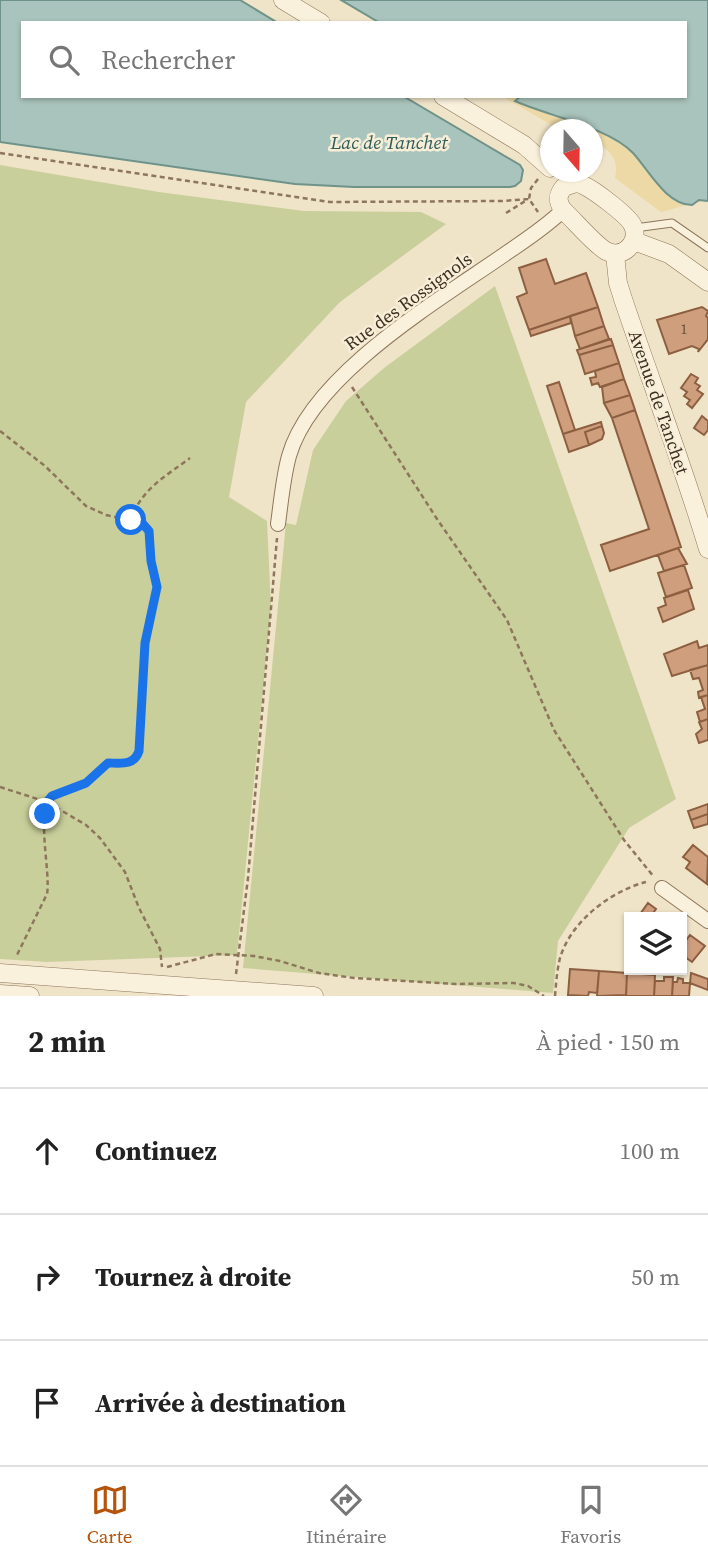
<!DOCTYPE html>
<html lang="fr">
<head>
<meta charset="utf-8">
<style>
	body { margin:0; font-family:"Source Serif 4",serif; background:#f6f6f6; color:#222 }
	.controls { position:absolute; right:21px; bottom:21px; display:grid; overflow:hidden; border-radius:0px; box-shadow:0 2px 5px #0004 }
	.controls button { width:63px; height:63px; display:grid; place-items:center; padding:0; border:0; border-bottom:2px solid #e0e0e0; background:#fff; color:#222; font:35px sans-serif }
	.compass { position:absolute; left:540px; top:119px; width:63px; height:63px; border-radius:50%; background:#fff; box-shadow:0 2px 5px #0004; rotate:160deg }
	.stop { position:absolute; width:21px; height:21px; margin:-16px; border:5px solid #1a73e8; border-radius:50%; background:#fff }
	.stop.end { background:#1a73e8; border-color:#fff; box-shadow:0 2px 7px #0008 }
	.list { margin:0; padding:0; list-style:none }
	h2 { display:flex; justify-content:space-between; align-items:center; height:91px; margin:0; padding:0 28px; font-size:30px }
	h2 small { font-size:23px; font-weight:400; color:#767676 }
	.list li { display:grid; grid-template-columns:46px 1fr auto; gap:21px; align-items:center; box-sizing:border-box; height:126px; padding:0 28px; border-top:2px solid #e0e0e0 }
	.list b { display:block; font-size:26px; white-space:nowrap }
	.list em { font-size:23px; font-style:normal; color:#767676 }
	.icon { flex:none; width:38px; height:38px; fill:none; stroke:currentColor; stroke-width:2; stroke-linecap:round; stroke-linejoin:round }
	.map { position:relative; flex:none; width:708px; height:996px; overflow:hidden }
	.search { position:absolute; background:#fff; box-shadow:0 2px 5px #0004; left:21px; right:21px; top:21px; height:77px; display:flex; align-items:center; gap:18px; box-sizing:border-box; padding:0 24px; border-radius:0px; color:#767676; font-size:26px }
	.sheet { height:469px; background:#fff }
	nav { display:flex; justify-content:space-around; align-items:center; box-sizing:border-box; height:98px; border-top:2px solid #e0e0e0; background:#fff; font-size:19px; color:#767676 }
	nav a { display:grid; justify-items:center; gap:4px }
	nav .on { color:#b45309 }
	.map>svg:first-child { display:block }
	.green { fill:#c9cf9b }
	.sand { fill:#ecd9a5 }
	.water { fill:#a9c4bc; stroke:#6f938a; stroke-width:2 }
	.building { fill:#cf9f7d; stroke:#8d5f41; stroke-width:2 }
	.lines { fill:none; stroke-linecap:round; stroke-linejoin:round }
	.service-casing { stroke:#8d765c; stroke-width:9 }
	.minor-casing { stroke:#8d765c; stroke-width:16 }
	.tertiary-casing { stroke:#8d765c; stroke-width:19 }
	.path { stroke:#8d765c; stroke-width:2.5; stroke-dasharray:5 3.5; stroke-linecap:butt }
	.service { stroke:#faf1dc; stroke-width:7 }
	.minor { stroke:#faf1dc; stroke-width:14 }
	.tertiary { stroke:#faf1dc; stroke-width:18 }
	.route { stroke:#1a73e8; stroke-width:9 }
	.labels { text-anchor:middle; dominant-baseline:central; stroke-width:5; stroke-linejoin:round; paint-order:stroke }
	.number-label { font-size:14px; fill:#624a37 }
	.street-label { font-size:18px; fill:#3d2e20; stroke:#f7eed8 }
	.water-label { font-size:19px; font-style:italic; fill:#2f5d5a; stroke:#f7eed8 }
</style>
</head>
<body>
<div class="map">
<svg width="708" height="996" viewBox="0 0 708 996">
	<rect width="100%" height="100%" fill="#f0e4c8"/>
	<path class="green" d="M0 165 159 192 304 211 421 212 446 224 340 302 246 402 229 497 267 521 271 608 237 955 47 962 0 959Z
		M495 286 676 799 629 828 558 941 553 993 243 968 286 523 296 525 313 450 346 401 384 368Z"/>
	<path class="sand" d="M502 96H568L708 201C697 200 675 209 661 212L615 178C619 160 611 148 593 144L592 130 558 129Z"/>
	<path class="water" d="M0 0H240L278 23H23V96H403L520 165 523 170 521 181 515 186 510 187H354L295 184 0 142Z
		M341 0H708V201L699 200 692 205C666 205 648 169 633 153 608 127 548 116 515 101L521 96H685V23H380Z"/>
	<path class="building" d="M546 259 555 284 586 273 598 307 529 330 517 297 527 293 519 268Z
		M598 307 604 326 575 336 570 316Z
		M702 307 708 311 706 316 708 318V339L698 352 699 349 692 346 669 354 657 320Z
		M570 316 571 323 531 336 529 330Z
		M604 326 609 339 580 349 575 336Z
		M611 339 613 345 579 355 577 350Z
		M613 345 619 363 585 374 579 355Z
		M619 363 624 379 600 387 598 383 592 385 590 378 596 377 595 371Z
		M691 374 698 378 695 383 700 386 697 390 703 394 692 408 687 404 690 400 684 396 687 392 681 388Z
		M624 379 630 395 604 403 602 387Z
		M559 382 575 430 563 434 547 386Z
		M630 395 635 410 612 418 604 403Z
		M635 410 681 547 610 571 601 545 649 529 612 418Z
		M702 416 708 421V430L704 435 694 428Z
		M601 422 602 426 585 432 589 445 569 452 563 434Z
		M602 426 604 433 602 439 589 445 585 432Z
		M678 548 687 564 664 571 658 555Z
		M684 565 692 588 666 597 658 573Z
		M688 590 694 609 663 622 658 608 666 605 664 598Z
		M697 641 699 648 708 645V665L672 676 664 654Z
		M708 665V695L699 698 698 692 703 690 699 678 693 679 690 670Z
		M708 695V719L700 722 697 712 705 709 701 697Z
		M708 719V740L699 743 696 734 702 729 699 722Z
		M708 804V814L691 820 688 811Z
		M708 814V824L694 828 691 820Z
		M693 845 708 857 707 884 686 868 690 862 683 857Z
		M648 903 656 909 651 916 653 917H638Z
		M690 935 705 946 692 962 685 957 682 959V946Z
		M570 969 599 971 597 993 589 992 588 996 568 995Z
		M599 971 627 973 626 995 597 996Z
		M627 973 655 975 654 996H626Z
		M691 973 708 979V990L690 983Z
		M664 977H673L672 996H654L655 981H664Z
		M678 978 683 979V983H690L689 996H672L673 982H677Z"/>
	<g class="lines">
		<defs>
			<path id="service" d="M635 228 672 223 708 248"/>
			<path id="minor" d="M278 524C281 502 283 478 289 456 312 374 441 299 508 252 527 239 547 226 563 210
				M662 888 708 921"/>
			<path id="tertiary" d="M283 0 321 23
				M443 96 524 145 550 168
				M573 184C578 183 578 183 583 185 594 190 629 216 633 226 640 242 623 260 606 251 594 244 574 220 563 210 557 201 557 195 564 187Z
				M634 241 669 254 708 282
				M615 254 618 283 623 299C651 382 683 465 708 549
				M0 973 314 996
				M0 994 30 996"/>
		</defs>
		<use href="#service" class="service-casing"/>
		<use href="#minor" class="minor-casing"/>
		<use href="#tertiary" class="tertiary-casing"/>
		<path class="path" d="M0 153 330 202 502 201 529 199
			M538 179 531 188 529 199 538 212
			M506 213 527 200
			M352 387 437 519 507 620 554 730 624 840 654 877
			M0 431 45 466 86 506 106 515 142 523 151 538V561L157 587 145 643 137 757 129 763H108C100 768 96 776 88 781 77 788 62 790 52 796 35 808 51 873 47 894L16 957
			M131 520C140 490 166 476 190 458
			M0 787 47 802 86 825 100 838 125 872 139 908 160 949 162 967
			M167 967 216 954 254 956 280 961 319 973 354 978 456 984 514 983 528 986 544 996
			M236 974 248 878 277 538
			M555 996C556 984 557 970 560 958 571 921 611 891 646 882"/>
		<use href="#service" class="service"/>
		<use href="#minor" class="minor"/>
		<use href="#tertiary" class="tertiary"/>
	</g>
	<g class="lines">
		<path class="route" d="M45 814 47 802 52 796 86 783 108 763C121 763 134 766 139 751L145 643 157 587 151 561 149 531 142 523 131 520"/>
	</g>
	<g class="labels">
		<g class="number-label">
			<text x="684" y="329">1</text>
		</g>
		<g class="street-label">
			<text transform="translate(408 301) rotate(-36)">Rue des Rossignols</text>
			<text transform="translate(659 402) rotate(71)">Avenue de Tanchet</text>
		</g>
		<g class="water-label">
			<text x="389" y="142">Lac de Tanchet</text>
		</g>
	</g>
</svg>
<div class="controls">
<button><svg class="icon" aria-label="layers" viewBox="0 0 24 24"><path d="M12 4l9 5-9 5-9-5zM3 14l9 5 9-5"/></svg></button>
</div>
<svg class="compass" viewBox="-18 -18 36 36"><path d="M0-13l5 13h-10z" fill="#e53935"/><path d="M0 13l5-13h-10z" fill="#767676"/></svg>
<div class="stop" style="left:131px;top:520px"></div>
<div class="stop end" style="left:45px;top:814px"></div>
<div class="search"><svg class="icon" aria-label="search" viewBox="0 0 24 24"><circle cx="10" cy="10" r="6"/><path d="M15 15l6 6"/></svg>Rechercher</div>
</div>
<section class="sheet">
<h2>2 min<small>À pied · 150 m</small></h2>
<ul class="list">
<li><svg class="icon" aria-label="ahead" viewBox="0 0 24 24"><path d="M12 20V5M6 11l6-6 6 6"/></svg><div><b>Continuez</b></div><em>100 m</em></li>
<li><svg class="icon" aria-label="right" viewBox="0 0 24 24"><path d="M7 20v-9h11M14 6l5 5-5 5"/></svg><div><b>Tournez à droite</b></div><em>50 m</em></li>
<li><svg class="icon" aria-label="arrive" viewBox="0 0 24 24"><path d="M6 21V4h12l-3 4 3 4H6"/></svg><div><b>Arrivée à destination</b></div></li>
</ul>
</section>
<nav>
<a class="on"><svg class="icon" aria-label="map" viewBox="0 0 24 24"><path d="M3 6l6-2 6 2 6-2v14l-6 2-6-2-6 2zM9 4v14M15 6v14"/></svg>Carte</a>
<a><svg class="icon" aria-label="directions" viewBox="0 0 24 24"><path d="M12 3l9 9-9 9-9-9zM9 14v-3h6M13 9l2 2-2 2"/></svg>Itinéraire</a>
<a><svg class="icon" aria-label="saved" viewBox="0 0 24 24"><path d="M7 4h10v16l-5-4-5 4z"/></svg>Favoris</a>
</nav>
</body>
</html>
